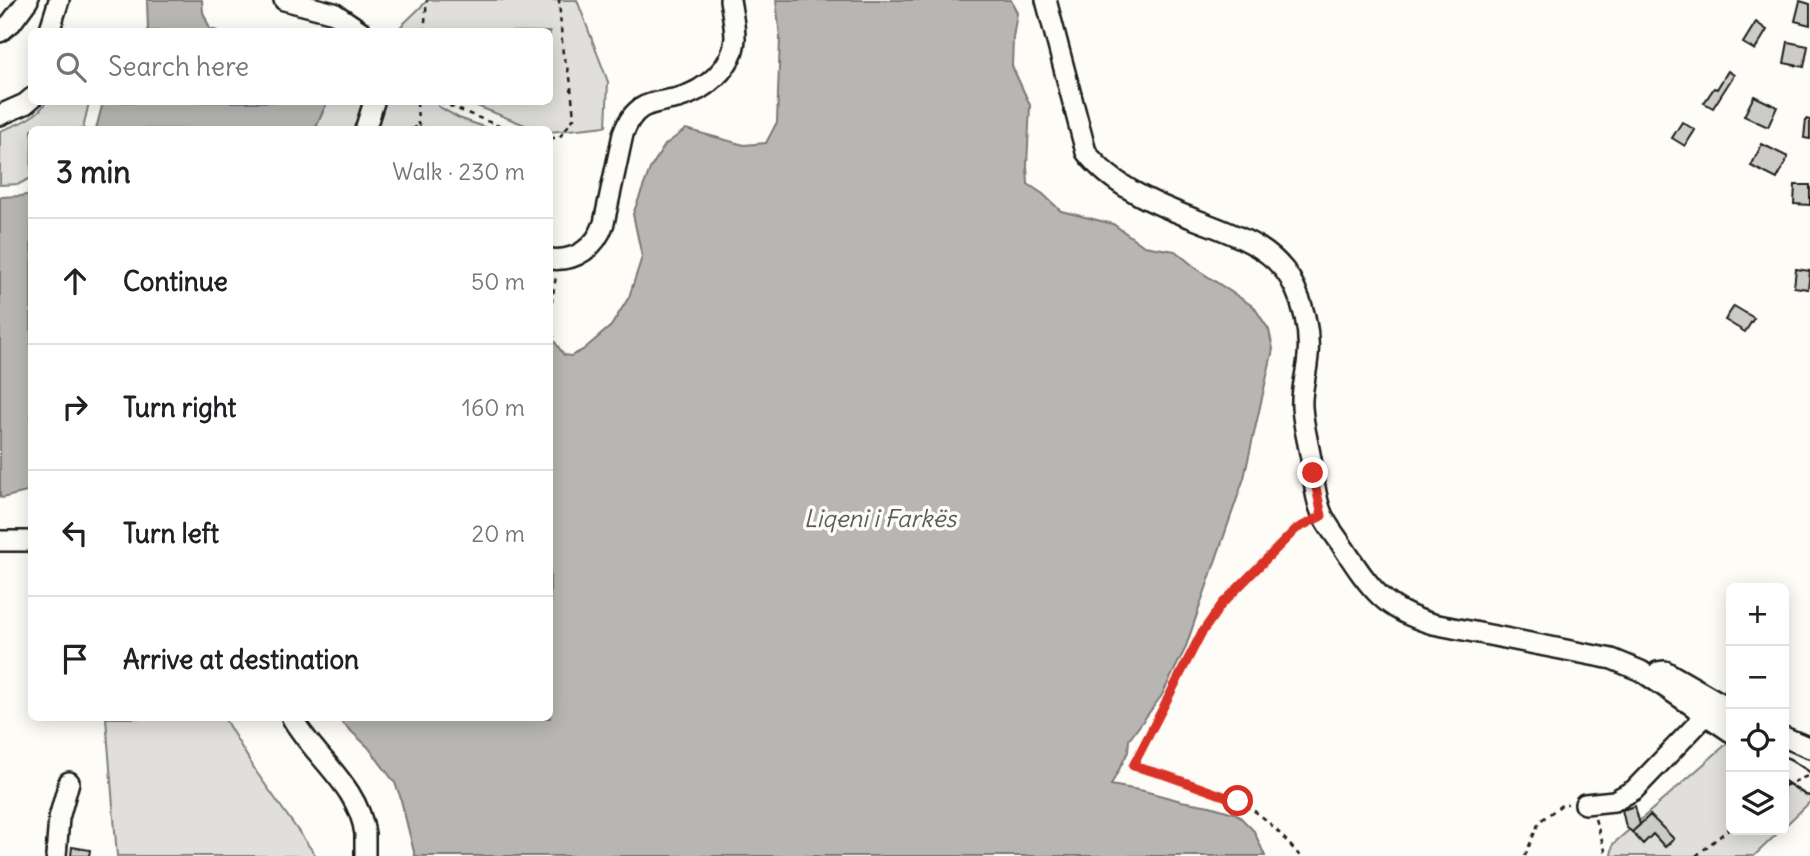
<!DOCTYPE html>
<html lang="en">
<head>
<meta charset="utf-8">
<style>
	body { margin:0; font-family:Delius,sans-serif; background:#f2f2f2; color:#202124 }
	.controls { position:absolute; right:21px; bottom:21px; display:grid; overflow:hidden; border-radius:10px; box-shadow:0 4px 18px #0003 }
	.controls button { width:63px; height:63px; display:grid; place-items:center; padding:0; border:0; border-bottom:2px solid #e0e0e0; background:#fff; color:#202124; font:35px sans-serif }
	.stop { position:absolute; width:21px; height:21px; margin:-16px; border:5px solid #d93025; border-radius:50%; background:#fff }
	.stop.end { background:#d93025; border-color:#fff; box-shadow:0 2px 7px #0008 }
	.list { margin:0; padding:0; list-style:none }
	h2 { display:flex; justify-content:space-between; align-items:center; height:91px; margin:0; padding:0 28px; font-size:30px }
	h2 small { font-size:23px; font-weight:400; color:#757577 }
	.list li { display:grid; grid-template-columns:46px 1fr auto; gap:21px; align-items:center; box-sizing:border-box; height:126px; padding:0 28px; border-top:2px solid #e0e0e0 }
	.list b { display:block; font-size:26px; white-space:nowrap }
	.list em { font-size:23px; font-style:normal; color:#757577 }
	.icon { flex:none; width:38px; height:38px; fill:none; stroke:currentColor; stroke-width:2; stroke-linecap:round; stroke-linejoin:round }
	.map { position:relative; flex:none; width:1810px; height:856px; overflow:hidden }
	.search { position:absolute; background:#fff; box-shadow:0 4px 18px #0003; left:28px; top:28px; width:525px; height:77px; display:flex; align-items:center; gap:18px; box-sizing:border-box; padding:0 24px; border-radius:10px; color:#757577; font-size:26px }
	.panel { position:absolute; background:#fff; box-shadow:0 4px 18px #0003; left:28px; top:126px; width:525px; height:595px; border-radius:10px }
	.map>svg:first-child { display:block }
	.green { fill:#e0dfdb; stroke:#7e7e7c; stroke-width:2 }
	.water { fill:#b7b6b2; stroke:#797876; stroke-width:2 }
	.building { fill:#cccbc8; stroke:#1c1c1c; stroke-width:2 }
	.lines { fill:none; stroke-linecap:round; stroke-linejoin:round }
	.minor-casing { stroke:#1c1c1c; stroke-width:24 }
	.path { stroke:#1c1c1c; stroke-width:2.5; stroke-dasharray:5 5; stroke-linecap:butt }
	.minor { stroke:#fdfcf7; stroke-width:19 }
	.path-bridge { stroke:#1c1c1c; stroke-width:2.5; stroke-dasharray:5 5; stroke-linecap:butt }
	.route { stroke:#d93025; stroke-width:9 }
	.labels { text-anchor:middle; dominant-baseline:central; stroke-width:7; stroke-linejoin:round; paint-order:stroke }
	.water-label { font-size:24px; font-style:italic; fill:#5a5a58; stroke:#fdfcf7 }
</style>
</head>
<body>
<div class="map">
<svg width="1810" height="856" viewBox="0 0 1810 856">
	<rect width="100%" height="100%" fill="#fdfcf7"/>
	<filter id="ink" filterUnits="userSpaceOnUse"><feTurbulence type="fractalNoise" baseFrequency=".0143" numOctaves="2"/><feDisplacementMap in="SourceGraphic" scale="14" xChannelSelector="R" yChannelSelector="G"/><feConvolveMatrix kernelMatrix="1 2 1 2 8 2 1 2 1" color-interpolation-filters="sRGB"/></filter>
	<g filter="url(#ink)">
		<path class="green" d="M428 0H577L608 82 606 126 550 132V130L535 129 467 102H550V32L396 31Z
			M46 102H89L83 129 32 130 31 178 19 184 0 185V131C16 125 38 117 46 102Z
			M327 102H439L438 106 459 118 490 129 315 130Z
			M106 718H224L257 773 316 856H117Z
			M1731 740V830H1781L1754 856H1611L1613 844Z
			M1784 772 1810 790V802L1784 827Z"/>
		<path class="water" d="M147 0H202L203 12 210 29 218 31H148Z
			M776 0H1011L1017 13 1013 38 1012 66 1030 105 1027 166 1028 184 1043 194 1061 211 1113 224 1144 246 1175 251 1201 272 1254 307 1269 330 1273 349 1244 478 1185 649 1162 695 1129 740 1128 752 1111 785 1144 791 1181 801 1210 806 1237 814 1254 831 1265 856H415L400 796 395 783 368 747 337 718H550V335L564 355 571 356 583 350 611 326 629 297 642 257 633 214 650 169 665 145 686 129 744 145 766 143 777 122 780 38Z
			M103 102H327L315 129H96Z
			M31 194V491L2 498 0 497V197L21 196Z"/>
		<path class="building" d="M1800 1 1810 4V25L1795 21Z
			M1756 22 1767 30 1755 50 1743 43Z
			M1788 42 1808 46 1804 67 1784 63Z
			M1728 71 1734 75 1713 108 1704 103 1714 88 1717 89Z
			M1754 96 1777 107 1768 127 1744 116Z
			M1806 119 1810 120V139L1804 138Z
			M1682 122 1695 130 1685 146 1672 138Z
			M1762 144 1788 157 1777 179 1751 166Z
			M1795 185H1810V205L1794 204Z
			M1796 269 1810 271 1808 289 1794 287Z
			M1734 306 1754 318 1745 332 1725 320Z
			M1635 806 1640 825 1632 832 1626 827 1622 810Z
			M1650 815 1674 839 1665 847 1653 834 1643 844 1632 832Z
			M72 847 90 850 89 856H71Z"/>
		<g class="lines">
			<defs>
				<path id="minor" d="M284 0 334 13 362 32
					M1046 0 1086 152C1113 188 1162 207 1202 222 1238 236 1278 249 1295 288 1306 312 1311 339 1307 365 1305 379 1301 393 1302 407 1303 424 1308 442 1311 459 1314 478 1315 500 1323 516 1328 527 1337 537 1343 547 1370 588 1384 610 1433 624L1612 659 1641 671 1731 732
					M0 32 11 23 28 0
					M49 32 59 0
					M0 115 25 104 32 98
					M365 130 374 102
					M550 259C576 262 596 247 604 223L623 134C635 102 650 104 678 98 705 91 734 67 735 38 735 26 732 12 730 0
					M0 541H32
					M1653 679 1658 672 1665 671 1731 709
					M292 718C314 757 359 786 365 834 365 841 365 849 365 856
					M1784 737 1810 748
					M1784 768 1810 785
					M1585 804 1614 801 1634 790 1706 715 1716 701
					M56 856 59 818 69 782"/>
			</defs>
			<use href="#minor" class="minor-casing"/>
			<path class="path" d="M424 32 427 0
				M417 102 418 124 429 130
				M440 102 509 130
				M413 130 418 124
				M550 138H559L574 118 570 77 563 55 559 0
				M550 313 556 276
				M550 328 555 337
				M1595 819 1605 850 1604 856
				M1300 856C1287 842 1273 824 1257 813 1226 791 1170 776 1133 766L1174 683 1201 634 1222 604 1295 529 1307 523
				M1525 856 1539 822 1563 804H1568
				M1696 856 1731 827"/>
			<use href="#minor" class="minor"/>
			<path class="path-bridge" d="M1784 786 1810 775"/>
		</g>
	</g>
	<g class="lines" filter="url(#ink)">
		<path class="route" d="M1238 801 1165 775 1133 766 1201 634 1222 604 1296 529 1322 516 1313 473"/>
	</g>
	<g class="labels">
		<g class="water-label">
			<text x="880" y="518">Liqeni i Farkës</text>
		</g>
	</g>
</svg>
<div class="controls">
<button>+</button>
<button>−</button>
<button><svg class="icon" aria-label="locate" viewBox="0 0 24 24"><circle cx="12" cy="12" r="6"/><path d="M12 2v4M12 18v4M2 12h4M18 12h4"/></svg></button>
<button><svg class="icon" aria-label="layers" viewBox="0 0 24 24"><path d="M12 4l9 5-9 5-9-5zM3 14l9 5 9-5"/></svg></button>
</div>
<div class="stop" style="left:1238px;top:801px"></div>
<div class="stop end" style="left:1313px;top:473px"></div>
<div class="search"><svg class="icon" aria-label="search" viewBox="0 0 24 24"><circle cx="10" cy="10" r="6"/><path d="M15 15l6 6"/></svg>Search here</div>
<section class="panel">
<h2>3 min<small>Walk · 230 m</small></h2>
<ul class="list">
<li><svg class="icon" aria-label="ahead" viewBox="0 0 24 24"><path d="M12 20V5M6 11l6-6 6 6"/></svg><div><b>Continue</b></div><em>50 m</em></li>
<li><svg class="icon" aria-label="right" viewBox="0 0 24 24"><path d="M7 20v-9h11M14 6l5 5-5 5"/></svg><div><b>Turn right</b></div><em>160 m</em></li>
<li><svg class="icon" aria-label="left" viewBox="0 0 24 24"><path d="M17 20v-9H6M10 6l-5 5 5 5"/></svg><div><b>Turn left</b></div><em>20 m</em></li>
<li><svg class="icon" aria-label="arrive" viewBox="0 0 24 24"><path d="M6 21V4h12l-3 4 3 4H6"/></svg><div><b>Arrive at destination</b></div></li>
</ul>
</section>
</div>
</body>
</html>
